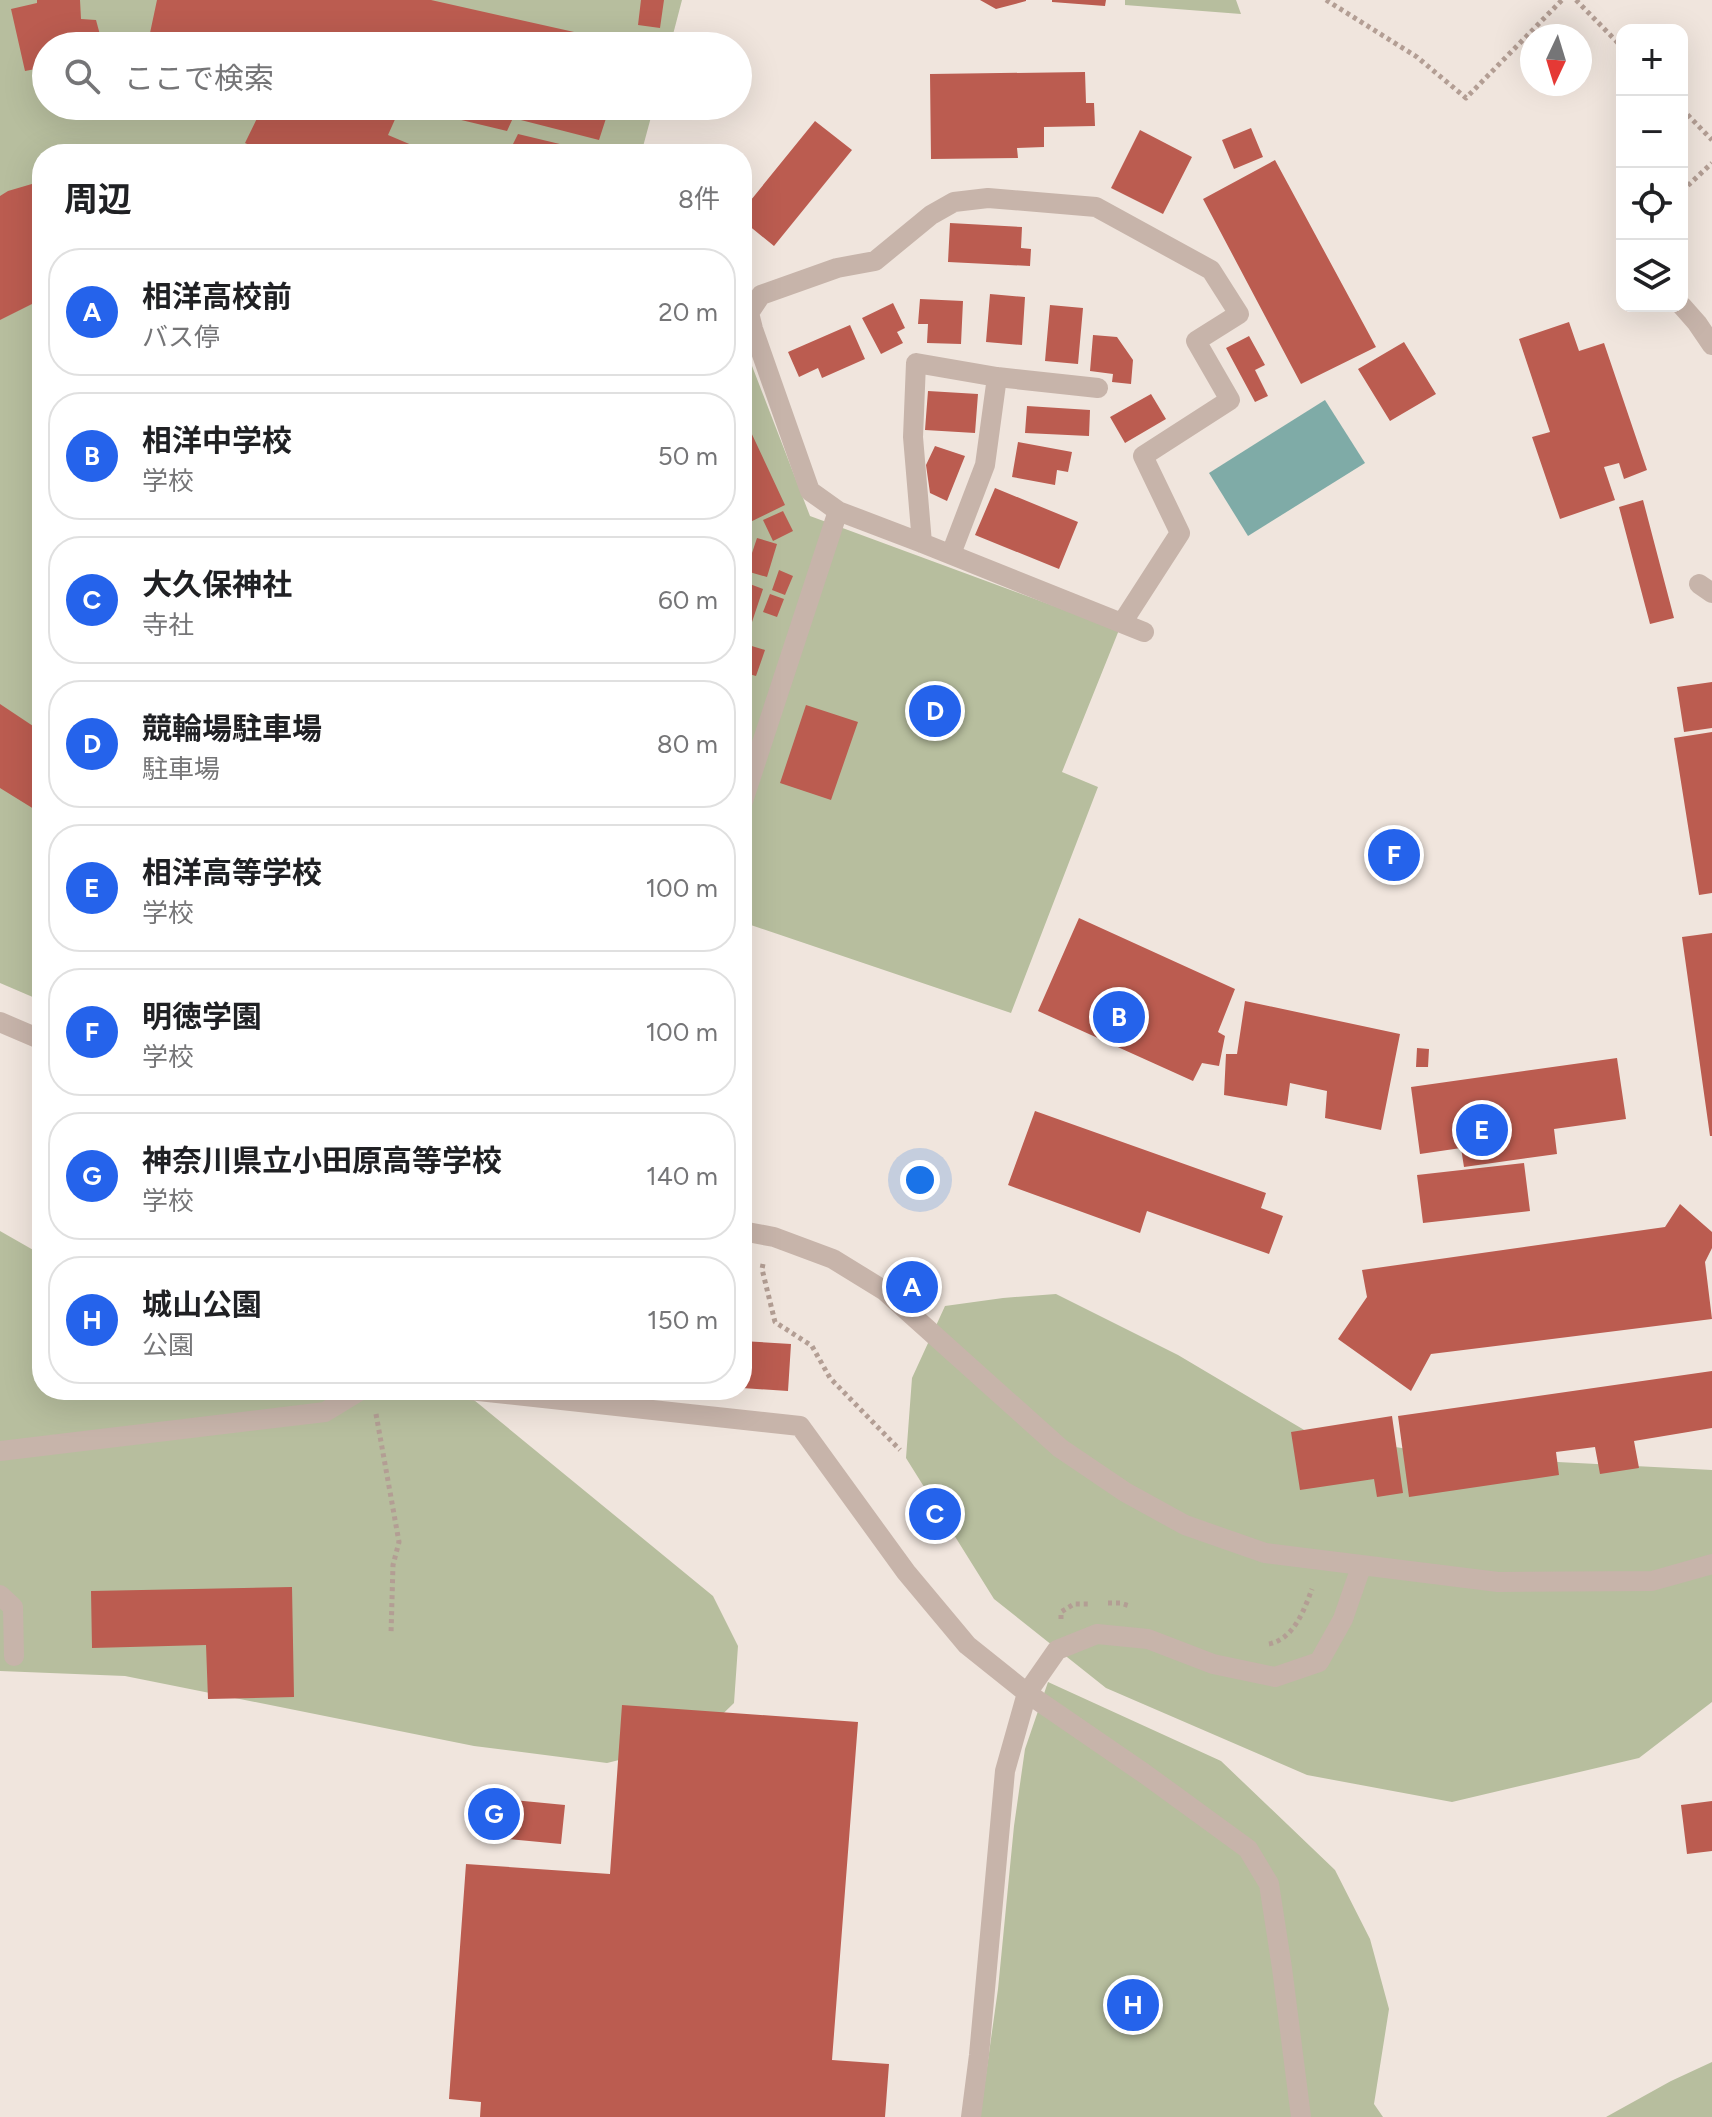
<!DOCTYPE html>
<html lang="ja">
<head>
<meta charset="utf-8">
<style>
	body { margin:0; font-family:Figtree,"Noto Sans JP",sans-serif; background:#f2f2f2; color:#202124 }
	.controls { position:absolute; right:24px; top:24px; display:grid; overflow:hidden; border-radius:16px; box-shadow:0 8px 32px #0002 }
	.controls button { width:72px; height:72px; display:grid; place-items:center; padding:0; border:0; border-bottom:2px solid #e0e0e0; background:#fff; color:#202124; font:40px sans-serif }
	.compass { position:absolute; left:1520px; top:24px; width:72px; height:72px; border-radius:50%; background:#fff; box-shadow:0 8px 32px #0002; rotate:184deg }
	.you { position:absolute; left:920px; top:1180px; width:28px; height:28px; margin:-20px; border:6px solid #fff; border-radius:50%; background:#1a73e8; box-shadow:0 0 0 12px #1a73e833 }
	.badge { display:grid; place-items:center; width:52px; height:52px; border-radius:50%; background:#2563eb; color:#fff; font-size:26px; font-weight:700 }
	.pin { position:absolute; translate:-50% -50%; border:4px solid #fff; box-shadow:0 2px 8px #0006 }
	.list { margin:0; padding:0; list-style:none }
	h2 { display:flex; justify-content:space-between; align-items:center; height:104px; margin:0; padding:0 32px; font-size:34px }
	h2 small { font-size:26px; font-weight:400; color:#757577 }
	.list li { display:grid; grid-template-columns:52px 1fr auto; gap:24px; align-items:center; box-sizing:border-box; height:128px; margin:0 16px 16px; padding:0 16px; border:2px solid #e0e0e0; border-radius:32px }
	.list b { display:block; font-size:30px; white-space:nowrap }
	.list p { margin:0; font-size:26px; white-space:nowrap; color:#757577 }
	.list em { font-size:26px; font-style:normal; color:#757577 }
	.icon { flex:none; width:44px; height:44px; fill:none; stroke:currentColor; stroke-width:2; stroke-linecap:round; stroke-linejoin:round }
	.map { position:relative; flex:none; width:1712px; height:2117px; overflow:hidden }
	.search { position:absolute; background:#fff; box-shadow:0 8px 32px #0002; left:32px; top:32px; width:720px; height:88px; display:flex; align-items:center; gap:20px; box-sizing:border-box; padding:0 28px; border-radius:44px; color:#757577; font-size:30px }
	.panel { position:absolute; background:#fff; box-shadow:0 8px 32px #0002; left:32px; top:144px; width:720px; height:1256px; border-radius:32px }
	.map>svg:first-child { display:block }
	.green { fill:#b7be9e }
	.water { fill:#7faba7 }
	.building { fill:#bb5c50 }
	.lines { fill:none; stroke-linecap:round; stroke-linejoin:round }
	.path { stroke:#b39e94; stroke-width:5; stroke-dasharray:4 4; stroke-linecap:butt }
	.minor { stroke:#c7b4aa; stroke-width:20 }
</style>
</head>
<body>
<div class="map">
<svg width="1712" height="2117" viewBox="0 0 1712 2117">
	<rect width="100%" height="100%" fill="#f0e5dd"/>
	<path class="green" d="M0 0H682L670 46H46V106H654L641 154H42V1001L0 983Z
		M1125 0H1236L1241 14 1125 5Z
		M742 340 810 516 1119 630 1062 772 1098 787 1011 1013 742 922Z
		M0 1231 42 1255V1390L463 1391 713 1596 738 1646 734 1703 695 1741 607 1763 474 1746 125 1676 0 1671Z
		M1056 1294 1178 1355 1311 1434 1460 1457 1712 1470V1702L1639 1758 1452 1802 1307 1775 1106 1688 994 1599 906 1458 912 1378 945 1306 1003 1298Z
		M1048 1682 1221 1761 1335 1870 1370 1939 1389 2009 1374 2104 1383 2117H980L998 1989 1014 1826 1025 1749Z
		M1712 2062V2117H1606L1671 2081Z"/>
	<path class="water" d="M1325 400 1365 463 1248 536 1209 473Z"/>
	<path class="building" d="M37 0H80L81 19 96 20 103 46H46V67L25 71 11 9 37 3Z
		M157 0H431L601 38 607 46H161L150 33Z
		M641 0H664L660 28 638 25Z
		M980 0H1026V1L996 9Z
		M1052 0H1106L1105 6 1052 2Z
		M1085 72 1086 103H1094L1095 126 1044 127V147L1017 148 1018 158 931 159 930 74Z
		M263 106H401L388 135 433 154H268L245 143Z
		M403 106H610L599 140 513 118 507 131Z
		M815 121 852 150 774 246 742 220V211Z
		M1251 128 1263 157 1234 169 1222 140Z
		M1140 130 1192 157 1163 214 1111 188Z
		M518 134 589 151 587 154H508Z
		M1275 160 1376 347 1301 384 1203 199Z
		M42 181V299L0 320V196L8 191Z
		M950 223 1022 227 1021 248 1031 249 1030 266 948 262Z
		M990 294 1025 297 1022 345 986 342Z
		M920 299 963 301 961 344 927 343 928 324H918Z
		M893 303 905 328 897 332 903 343 881 354 862 318Z
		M1050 305 1083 308 1078 364 1045 361Z
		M1569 322 1579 351 1604 343 1647 470 1624 479 1619 463 1604 467 1615 500 1560 519 1532 437 1550 432 1519 339Z
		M850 325 865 359 822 378 818 368 799 377 788 352Z
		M1093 335 1117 337 1133 360 1131 384 1112 382 1113 374 1090 371Z
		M1249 336 1265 365 1255 370 1268 396 1255 402 1226 348Z
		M1404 342 1436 394 1390 421 1358 369Z
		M928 391 978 394 975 433 925 430Z
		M1151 394 1166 419 1125 443 1110 417Z
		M1027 406 1090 410 1089 436 1025 433Z
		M742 413 785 505 742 526Z
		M1018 442 1072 452 1068 472 1057 470 1055 485 1012 477Z
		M935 446 965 456 947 501 930 493 926 465Z
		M995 488 1078 522 1059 569 975 535Z
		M1643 500 1674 618 1650 624 1619 507Z
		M783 511 793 531 773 541 763 520Z
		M757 538 777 544 767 577 746 571Z
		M779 570 793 576 785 595 772 590Z
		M742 581 763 589 750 628 742 625Z
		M770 594 784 599 777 617 763 612Z
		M742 643 765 650 756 676 742 672Z
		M1712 682V728L1684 732 1677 687Z
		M0 704 42 732V814L0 788Z
		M806 705 858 722 831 800 780 783Z
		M1712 732V893L1699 895 1674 738Z
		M1079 918 1235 989 1218 1032 1225 1036 1219 1066 1202 1063 1193 1081 1038 1011Z
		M1712 933V1136H1710L1682 937Z
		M1245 1001 1400 1034 1381 1130 1325 1118 1327 1091 1290 1083 1287 1106 1224 1095 1226 1054H1237Z
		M1417 1048 1429 1049 1428 1067H1416Z
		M1617 1058 1626 1119 1554 1129 1557 1154 1464 1167 1461 1148 1420 1154 1411 1087Z
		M1035 1111 1266 1193 1261 1208 1283 1216 1269 1254 1147 1211 1140 1233 1008 1185Z
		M1524 1163 1530 1211 1423 1223 1417 1175Z
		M1680 1204 1712 1232V1248L1705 1262 1712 1319 1431 1354 1411 1391 1338 1339 1367 1297 1362 1270 1665 1227Z
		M742 1341 791 1344 788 1391 742 1388Z
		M1712 1371V1428L1634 1441 1639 1468 1600 1474 1595 1447 1556 1452 1559 1475 1409 1497 1398 1416Z
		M1392 1416 1403 1493 1377 1497 1374 1479 1300 1490 1291 1432Z
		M292 1587 294 1697 208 1699 206 1645 92 1648 91 1591Z
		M622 1705 858 1722 832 2060 889 2064 885 2117H480L481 2102 449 2099 466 1864 610 1874Z
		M491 1798 565 1805 561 1844 488 1837Z
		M1712 1801V1851L1687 1854 1681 1805Z"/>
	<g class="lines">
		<path class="path" d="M1326 0 1417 57 1466 98 1562 0
			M1576 0 1622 47
			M1682 109 1712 140
			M1682 191 1712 163
			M763 1264 762 1269 775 1322 812 1346 830 1378 900 1450
			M376 1414 399 1542 393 1565 391 1634
			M1108 1603H1120L1130 1606
			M1061 1619V1612L1074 1604H1090
			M1269 1644C1294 1639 1304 1610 1312 1589"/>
		<path class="minor" d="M1682 306 1697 323 1712 345
			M838 511 810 491 753 329 749 313 761 295 837 268 875 261 931 215 954 202 988 198 1096 207 1211 270 1239 314 1196 341 1230 400 1143 456 1180 533 1122 623
			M922 543 913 437 916 363 997 377 1098 388
			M951 554 985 465 997 377
			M1699 584 1712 593
			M742 804 838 511 922 543 1144 632
			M0 1022 42 1040
			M742 1231 774 1237 833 1259 885 1291 1060 1448 1125 1492 1185 1525 1265 1553 1498 1582 1652 1581 1712 1564
			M469 1390 800 1426 906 1572 967 1645 1027 1693 1145 1774 1248 1849 1269 1884 1282 1968 1301 2117
			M0 1451 325 1412 361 1390
			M0 1595 13 1607 14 1656
			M971 2117 979 2055 1005 1771 1027 1693 1057 1650 1097 1634 1148 1639 1213 1664 1275 1677 1319 1662 1343 1619 1361 1567"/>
	</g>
</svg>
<div class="controls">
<button>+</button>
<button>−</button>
<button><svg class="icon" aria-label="locate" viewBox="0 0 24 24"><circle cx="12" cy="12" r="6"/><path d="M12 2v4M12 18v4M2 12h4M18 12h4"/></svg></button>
<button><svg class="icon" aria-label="layers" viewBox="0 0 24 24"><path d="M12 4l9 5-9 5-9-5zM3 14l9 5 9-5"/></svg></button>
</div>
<svg class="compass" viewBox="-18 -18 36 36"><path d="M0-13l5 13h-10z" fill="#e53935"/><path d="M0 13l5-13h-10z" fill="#757577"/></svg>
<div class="you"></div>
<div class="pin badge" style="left:912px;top:1287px">A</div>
<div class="pin badge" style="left:1119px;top:1017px">B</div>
<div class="pin badge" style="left:935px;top:1514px">C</div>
<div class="pin badge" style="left:935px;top:711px">D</div>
<div class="pin badge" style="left:1482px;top:1130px">E</div>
<div class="pin badge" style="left:1394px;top:855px">F</div>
<div class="pin badge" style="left:494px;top:1814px">G</div>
<div class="pin badge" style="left:1133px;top:2005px">H</div>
<div class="search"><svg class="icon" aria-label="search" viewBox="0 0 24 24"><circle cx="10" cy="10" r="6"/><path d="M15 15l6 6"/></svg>ここで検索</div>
<section class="panel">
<h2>周辺<small>8件</small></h2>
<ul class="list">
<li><span class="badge">A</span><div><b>相洋高校前</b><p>バス停</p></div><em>20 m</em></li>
<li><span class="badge">B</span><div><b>相洋中学校</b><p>学校</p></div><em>50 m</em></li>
<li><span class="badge">C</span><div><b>大久保神社</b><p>寺社</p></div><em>60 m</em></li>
<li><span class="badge">D</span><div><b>競輪場駐車場</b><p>駐車場</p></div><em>80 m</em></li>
<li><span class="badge">E</span><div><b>相洋高等学校</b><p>学校</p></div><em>100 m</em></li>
<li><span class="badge">F</span><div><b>明徳学園</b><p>学校</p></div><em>100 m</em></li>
<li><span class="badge">G</span><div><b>神奈川県立小田原高等学校</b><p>学校</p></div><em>140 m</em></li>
<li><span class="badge">H</span><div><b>城山公園</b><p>公園</p></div><em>150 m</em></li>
</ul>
</section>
</div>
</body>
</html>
